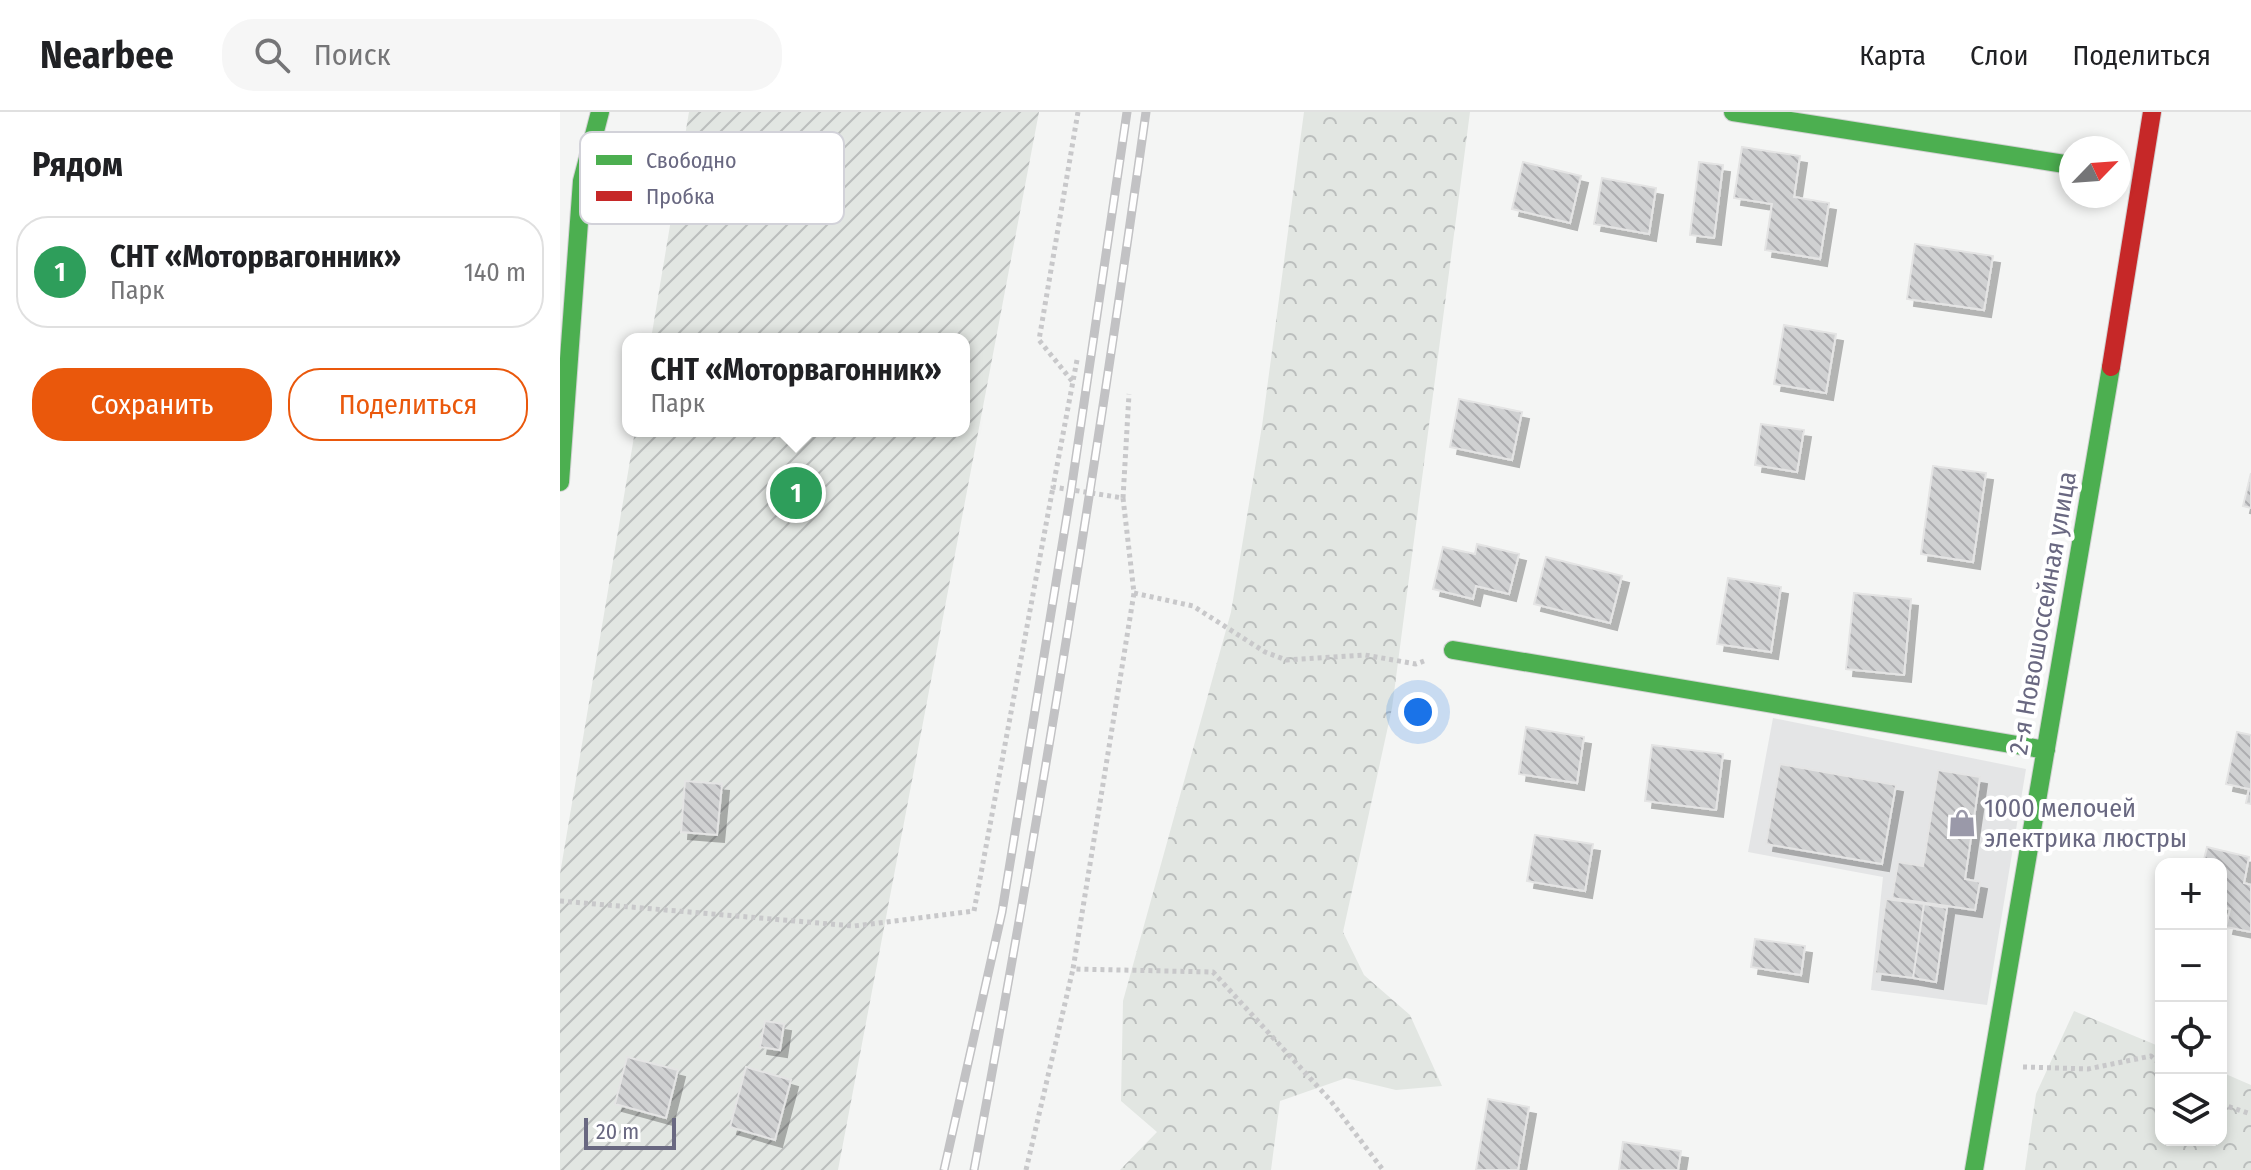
<!DOCTYPE html>
<html lang="ru">
<head>
<meta charset="utf-8">
<style>
	body { margin:0; font-family:"Fira Sans Condensed",sans-serif; background:#f6f6f6; color:#202124 }
	.controls { position:absolute; right:24px; bottom:24px; display:grid; overflow:hidden; border-radius:16px; box-shadow:0 4px 12px #0003 }
	.controls button { width:72px; height:72px; display:grid; place-items:center; padding:0; border:0; border-bottom:2px solid #e0e0e0; background:#fff; color:#202124; font:40px sans-serif }
	.compass { position:absolute; left:1499px; top:24px; width:72px; height:72px; border-radius:50%; background:#fff; box-shadow:0 4px 12px #0003; rotate:65deg }
	.scale { position:absolute; left:24px; bottom:20px; width:92px; box-sizing:border-box; padding-left:8px; border:4px solid #696881; border-top:0; font-size:22px; line-height:28px; white-space:nowrap; color:#696881; -webkit-text-stroke:6px #fff; paint-order:stroke }
	.you { position:absolute; left:858px; top:600px; width:28px; height:28px; margin:-20px; border:6px solid #fff; border-radius:50%; background:#1a73e8; box-shadow:0 0 0 12px #1a73e833 }
	.badge { display:grid; place-items:center; width:52px; height:52px; border-radius:50%; background:#ea580c; color:#fff; font-size:26px; font-weight:700 }
	.pin { position:absolute; translate:-50% -50%; border:4px solid #fff; box-shadow:0 2px 8px #0006 }
	.popup { position:absolute; left:62px; top:221px; width:348px; height:104px; box-sizing:border-box; display:grid; place-content:center; border-radius:16px; background:#fff; filter:drop-shadow(0 2px 6px #0005); font-size:26px; white-space:nowrap; color:#757577 }
	.popup b { font-size:30px; color:#202124 }
	.popup::after { content:''; position:absolute; left:50%; top:100%; margin-left:-16px; border:16px solid transparent; border-top-color:#fff }
	.list { margin:0; padding:0; list-style:none }
	h2 { display:flex; justify-content:space-between; align-items:center; height:104px; margin:0; padding:0 32px; font-size:34px }
	h2 small { font-size:26px; font-weight:400; color:#757577 }
	.list li { display:grid; grid-template-columns:52px 1fr auto; gap:24px; align-items:center; box-sizing:border-box; height:112px; margin:0 16px 16px; padding:0 16px; border:2px solid #e0e0e0; border-radius:32px }
	.list b { display:block; font-size:30px; white-space:nowrap }
	.list p { margin:0; font-size:26px; white-space:nowrap; color:#757577 }
	.list em { font-size:26px; font-style:normal; color:#757577 }
	.actions { display:flex; gap:16px; padding:24px 32px }
	.actions a { flex:1; padding:18px 0; border:2px solid #ea580c; border-radius:32px; text-align:center; font-size:28px; color:#ea580c }
	.actions .main { background:#ea580c; color:#fff }
	.icon { flex:none; width:44px; height:44px; fill:none; stroke:currentColor; stroke-width:2; stroke-linecap:round; stroke-linejoin:round }
	.map { position:relative; flex:none; width:1691px; height:1058px; overflow:hidden }
	header { display:flex; align-items:center; gap:48px; box-sizing:border-box; height:112px; padding:0 40px; background:#fff; border-bottom:2px solid #e0e0e0 }
	header strong { font-size:38px }
	nav { display:flex; gap:44px; margin-inline-start:auto; font-size:28px }
	.search { width:560px; height:72px; background:#f6f6f6; display:flex; align-items:center; gap:20px; box-sizing:border-box; padding:0 28px; border-radius:32px; color:#757577; font-size:30px }
	main { display:flex }
	aside { flex:1; background:#fff }
	.map>svg:first-child { display:block }
	.built { fill:#e4e5e6 }
	.forest { fill:url(#forest-crowns) }
	.garden { fill:url(#garden-furrows) }
	.building { fill:url(#building-back-hatch); stroke:#e4e4e4; stroke-width:2; filter:url(#shadow) }
	.lines { fill:none; stroke-linecap:round; stroke-linejoin:round }
	.fast-casing { stroke:#d2d2d3; stroke-width:20 }
	.jam-casing { stroke:#d2d2d3; stroke-width:20 }
	.path { stroke:#c8c8ca; stroke-width:5; stroke-dasharray:4 4; stroke-linecap:butt }
	.fast { stroke:#4caf50; stroke-width:18 }
	.jam { stroke:#c62828; stroke-width:18 }
	.rail-casing { stroke:#c2c2c4; stroke-width:9 }
	.rail { stroke:#fff; stroke-width:6; stroke-dasharray:18; stroke-linecap:butt }
	.labels { text-anchor:middle; dominant-baseline:central; stroke-width:8; stroke-linejoin:round; paint-order:stroke }
	.street-label { font-size:26px; fill:#696881; stroke:#fff }
	.poi-label { font-size:26px; fill:#696881; stroke:#fff; text-anchor:start }
	.key { fill:#fff; stroke:#d2d2d9; stroke-width:2 }
	.key-label { font-size:22px; fill:#696881 }
</style>
</head>
<body>
<header>
<strong>Nearbee</strong>
<div class="search"><svg class="icon" aria-label="search" viewBox="0 0 24 24"><circle cx="10" cy="10" r="6"/><path d="M15 15l6 6"/></svg>Поиск</div>
<nav><a>Карта</a><a>Слои</a><a>Поделиться</a></nav>
</header>
<main>
<aside>
<h2>Рядом<small></small></h2>
<ul class="list">
<li><span class="badge" style="background:#2e9e5b">1</span><div><b>СНТ «Моторвагонник»</b><p>Парк</p></div><em>140 m</em></li>
</ul>
<div class="actions"><a class="main">Сохранить</a><a>Поделиться</a></div>
</aside>
<div class="map">
<svg width="1691" height="1058" viewBox="0 0 1691 1058">
	<defs>
		<pattern id="forest-crowns" width="20" height="18" patternUnits="userSpaceOnUse" patternTransform="scale(2)"><rect width="20" height="18" fill="#e2e6e2"/><path d="M2 6a3 3 0 1 1 6 0M12 15a3 3 0 1 1 6 0" fill="none" stroke="#bbbebd"/></pattern>
		<pattern id="garden-furrows" width="10" height="10" patternUnits="userSpaceOnUse" patternTransform="scale(2)"><rect width="10" height="10" fill="#e2e6e2"/><path d="M-1 1l2-2M0 10L10 0M9 11l2-2" fill="none" stroke="#bbbebd"/></pattern>
		<pattern id="building-back-hatch" width="6" height="6" patternUnits="userSpaceOnUse" patternTransform="scale(2)"><rect width="6" height="6" fill="#d0d1d2"/><path d="M-1 5l2 2M0 0l6 6M5-1l2 2" fill="none" stroke="#adadb0"/></pattern>
		<filter id="shadow"><feDropShadow dx="7" dy="7" stdDeviation="0" flood-color="#0004"/></filter>
	</defs>
	<rect width="100%" height="100%" fill="#f4f5f4"/>
	<path class="built" d="M1213 606 1466 657 1427 893 1311 878 1323 765 1188 740Z"/>
	<path class="forest" d="M744 0H910L832 596 783 820 804 863 850 903 882 974 836 978 786 966 720 989 711 1058H560L597 1020 561 989 563 889 671 500 702 314Z
		M1514 899 1601 935V1028H1661V960L1691 973V1058H1465L1476 982Z"/>
	<path class="garden" d="M129 0H479L278 1058H0V762L75 319H404V227H91Z"/>
	<path class="building" d="M1182 35 1240 44 1234 85 1269 91 1260 147 1205 138 1212 92 1174 86Z
		M963 50 1021 64 1010 111 952 97Z
		M1139 50 1163 53 1154 126 1130 123Z
		M1042 66 1096 76 1089 122 1034 112Z
		M1355 132 1433 144 1424 198 1347 187Z
		M1224 213 1276 222 1266 281 1214 272Z
		M899 287 962 300 952 348 890 335Z
		M1201 312 1244 318 1237 360 1195 353Z
		M1373 354 1426 361 1413 450 1361 442Z
		M1691 361V396L1683 394Z
		M917 432 959 442 949 482 916 474 913 487 873 477 883 435 915 442Z
		M986 445 1062 464 1050 511 974 492Z
		M1168 466 1221 475 1211 540 1157 532Z
		M1294 481 1351 487 1344 563 1286 557Z
		M966 615 1024 625 1017 671 959 662Z
		M1677 620 1691 623V692L1686 691 1689 677 1666 672Z
		M1092 633 1163 642 1156 698 1085 689Z
		M1220 652 1336 673 1322 752 1206 732Z
		M1378 658 1420 665 1405 767 1420 770 1415 798 1332 786 1338 750 1363 754Z
		M125 669 162 672 157 723 121 720Z
		M975 723 1033 732 1025 779 967 769Z
		M1647 735 1689 745 1684 771 1691 773V820L1666 815 1670 797 1661 795V752H1643Z
		M1326 787 1364 792 1353 866 1315 861Z
		M1364 792 1387 796 1376 870 1353 866Z
		M1195 827 1245 834 1241 863 1191 855Z
		M205 909 224 912 220 938 200 935Z
		M67 945 118 958 106 1006 55 992Z
		M186 955 231 968 215 1028 170 1015Z
		M928 987 969 995 958 1058H916Z
		M1063 1030 1121 1039 1118 1058H1059Z"/>
	<g class="lines">
		<defs>
			<path id="fast" d="M1173 0 1511 53
				M0 370 22 69 40 0
				M893 538 1486 638
				M1414 1058 1551 255"/>
			<path id="jam" d="M1551 255 1592 0"/>
		</defs>
		<use href="#fast" class="fast-casing"/>
		<use href="#jam" class="jam-casing"/>
		<path class="path" d="M517 248 493 375 563 386 569 282
			M512 269 479 228 518 0
			M563 386 574 481 513 857 653 860 770 988 823 1058
			M574 481 633 494 705 540 726 548 805 543 856 552 864 549
			M0 789 294 814 414 799 493 375
			M1463 955 1528 957 1591 944 1601 953
			M1661 992 1691 1002
			M466 1058 513 857"/>
		<use href="#fast" class="fast"/>
		<use href="#jam" class="jam"/>
		<defs>
			<path id="rail" d="M384 1058 442 800 511 379 567 0
				M414 1058C480 706 536 355 586 0"/>
		</defs>
		<use href="#rail" class="rail-casing"/>
		<use href="#rail" class="rail"/>
	</g>
	<defs>
		<symbol id="shop-bare" viewBox="-9 -9 18 18"><path d="M-5-2.5h2.3a2.7 3.5 0 0 1 5.4 0H5L5.5 6h-11ZM-1.5-2.5h3a1.5 2.3 0 0 0-3 0Z" fill="#9a99a9" stroke="#fff" stroke-width="2.5" paint-order="stroke"/></symbol>
	</defs>
	<g fill-rule="evenodd">
		<use href="#shop-bare" x="1382" y="691" width="40" height="40"/>
	</g>
	<g class="labels">
		<g class="street-label">
			<text transform="translate(1483 501) rotate(-80)">2-я Новошоссейная улица</text>
		</g>
		<g class="poi-label">
			<text x="1424" y="696">1000 мелочей<tspan x="1424" dy="30">электрика люстры</tspan></text>
		</g>
	</g>
	<rect x="20" y="20" width="264" height="92" rx="12" class="key"/>
	<rect x="36" y="43" width="36" height="10" fill="#4caf50"/>
	<rect x="36" y="79" width="36" height="10" fill="#c62828"/>
	<g class="key-label">
		<text x="86" y="56">Свободно</text>
		<text x="86" y="92">Пробка</text>
	</g>
</svg>
<div class="controls">
<button>+</button>
<button>−</button>
<button><svg class="icon" aria-label="locate" viewBox="0 0 24 24"><circle cx="12" cy="12" r="6"/><path d="M12 2v4M12 18v4M2 12h4M18 12h4"/></svg></button>
<button><svg class="icon" aria-label="layers" viewBox="0 0 24 24"><path d="M12 4l9 5-9 5-9-5zM3 14l9 5 9-5"/></svg></button>
</div>
<svg class="compass" viewBox="-18 -18 36 36"><path d="M0-13l5 13h-10z" fill="#e53935"/><path d="M0 13l5-13h-10z" fill="#757577"/></svg>
<div class="scale">20 m</div>
<div class="you"></div>
<div class="pin badge" style="left:236px;top:381px;background:#2e9e5b">1</div>
<div class="popup"><b>СНТ «Моторвагонник»</b>Парк</div>
</div>
</main>
</body>
</html>
